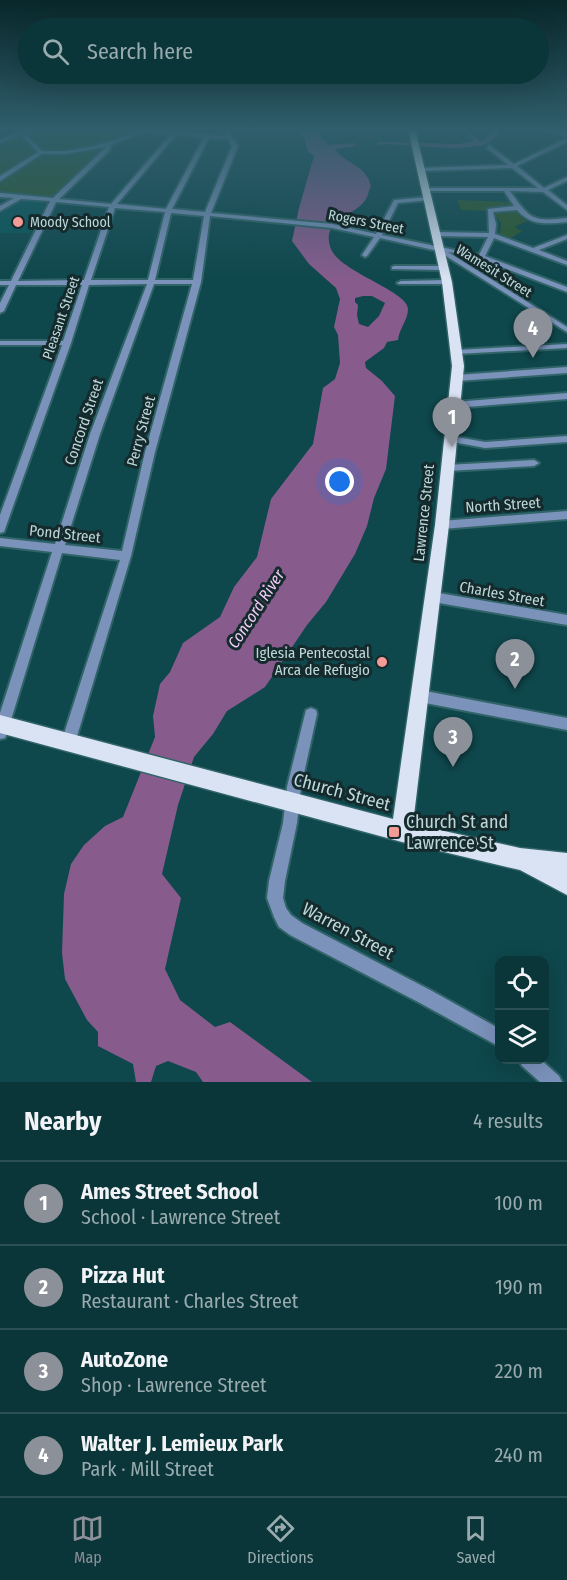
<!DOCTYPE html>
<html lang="en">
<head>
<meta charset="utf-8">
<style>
	body { margin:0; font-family:"Fira Sans Condensed",sans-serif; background:#184044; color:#f1f3f6 }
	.controls { position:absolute; right:18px; bottom:18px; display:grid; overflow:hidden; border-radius:12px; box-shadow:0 6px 24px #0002 }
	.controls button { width:54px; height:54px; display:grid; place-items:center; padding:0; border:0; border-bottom:2px solid #2a5053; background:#0a3539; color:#f1f3f6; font:30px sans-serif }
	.you { position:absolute; left:340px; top:482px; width:21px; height:21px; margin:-15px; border:4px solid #fff; border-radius:50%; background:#1a73e8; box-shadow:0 0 0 9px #1a73e833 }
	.badge { display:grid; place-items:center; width:39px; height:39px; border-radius:50%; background:#8c9099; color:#fff; font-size:20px; font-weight:700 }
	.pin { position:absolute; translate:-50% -50px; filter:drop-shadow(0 2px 3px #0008) }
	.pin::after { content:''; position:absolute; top:32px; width:21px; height:18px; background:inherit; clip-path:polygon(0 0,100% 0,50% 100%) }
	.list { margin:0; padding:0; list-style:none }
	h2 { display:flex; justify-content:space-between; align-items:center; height:78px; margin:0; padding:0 24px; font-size:26px }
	h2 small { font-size:20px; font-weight:400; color:#99abae }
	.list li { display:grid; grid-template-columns:39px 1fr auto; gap:18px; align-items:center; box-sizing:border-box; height:84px; padding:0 24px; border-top:2px solid #2a5053 }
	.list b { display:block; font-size:22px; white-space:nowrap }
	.list p { margin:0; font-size:20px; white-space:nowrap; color:#99abae }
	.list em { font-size:20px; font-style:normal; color:#99abae }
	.icon { flex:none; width:33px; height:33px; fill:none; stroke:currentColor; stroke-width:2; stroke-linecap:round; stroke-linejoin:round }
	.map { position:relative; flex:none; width:567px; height:1082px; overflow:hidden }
	.search { position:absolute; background:#0a3539; box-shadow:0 6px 24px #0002; left:18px; right:18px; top:18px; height:66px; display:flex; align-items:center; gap:15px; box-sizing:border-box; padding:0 21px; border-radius:33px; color:#99abae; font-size:22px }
	.sheet { height:414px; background:#0a3539 }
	nav { display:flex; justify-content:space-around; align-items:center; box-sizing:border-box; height:84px; border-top:2px solid #2a5053; background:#0a3539; font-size:16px; color:#99abae }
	nav a { display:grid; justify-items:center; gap:3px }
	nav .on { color:#8c9099 }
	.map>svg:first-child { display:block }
	.built { fill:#085459 }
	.green { fill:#2d572b }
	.water { fill:#875c8d; fill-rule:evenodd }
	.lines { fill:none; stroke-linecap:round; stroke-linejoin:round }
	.minor-casing { stroke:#316468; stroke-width:4 }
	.major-casing { stroke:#316468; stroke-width:3 }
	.minor { fill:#7b92bb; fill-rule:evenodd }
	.major { fill:#dae3f4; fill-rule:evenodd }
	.poi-dot { fill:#f59b97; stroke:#142a2c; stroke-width:2 }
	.labels { text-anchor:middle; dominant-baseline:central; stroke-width:6; stroke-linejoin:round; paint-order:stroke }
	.far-poi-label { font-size:14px; fill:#bed8da; stroke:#142a2c; text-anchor:start }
	.far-street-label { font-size:14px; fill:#bed8da; stroke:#142a2c }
	.street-label { font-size:15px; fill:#bed8da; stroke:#142a2c }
	.poi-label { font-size:15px; fill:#bed8da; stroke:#142a2c; text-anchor:end }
	.water-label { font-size:16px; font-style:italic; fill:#f3cdf8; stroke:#142a2c }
	.near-street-label { font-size:18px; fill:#bed8da; stroke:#142a2c }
	.near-poi-label { font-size:18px; fill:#bed8da; stroke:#142a2c; text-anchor:start }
</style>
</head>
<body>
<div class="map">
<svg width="567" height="1082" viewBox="0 0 567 1082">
	<rect width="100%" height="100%" fill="#0e474c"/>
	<path class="built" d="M22 200 40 201 45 204 31 233H0V211Z"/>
	<path class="green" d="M20 129H140L113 141 53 197 0 191V142L25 134Z
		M457 200 510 202 522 218 527 221 514 227 522 231 511 238 500 234 501 223 492 211 461 210Z"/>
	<path class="water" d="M292 129H315L328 145 355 143V146L335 149C344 163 365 165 370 183 372 189 370 186 369 191 364 218 318 215 331 249 340 272 408 291 408 309 408 320 399 329 398 340L387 342 384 348 365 362 366 368 382 381 395 396 386 469 374 498 367 526 355 554 326 602 307 625 265 687 227 711 213 734 194 757 178 805 162 874 181 898 165 969 180 1000 215 1027 230 1022 312 1082H203L196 1072 168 1061 156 1066 151 1082H136L133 1064 98 1046V1032L87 1020 65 979 62 953 64 894 71 864 84 845 105 826 123 817 155 737 153 716 160 684 170 672 183 643 220 617 234 587 257 557 271 499 313 444 323 388 335 379 340 363 338 335 334 327 340 299 336 288 309 264 292 241 299 208 314 156 308 151 304 137ZM363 296H372L385 303 379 316 368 327 359 324 357 315 358 305 355 302V298Z
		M462 129H469V132L480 141 485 139 494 130 499 133C484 161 405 140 378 145L377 142 459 144 474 141Z"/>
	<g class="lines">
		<defs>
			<path id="minor" d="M14 129H20L42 151H66L94 146 119 139 140 129 226 136 221 129H226L238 146 211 213 332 224 376 234 394 200 428 197 431 199 430 200 398 203 382 235 479 255 488 237 436 236 433 234 436 232 489 233 488 209 514 206 504 191H426L424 190V188H538L512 168 421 171 418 169 419 168 508 165 487 148 489 145 514 164 567 138V142L517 166 544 188 567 177V181L548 190 567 205V210L543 192 510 191C530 219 532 222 567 218V222C547 224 531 226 517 210L493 212 496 224 495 234 533 248 567 235V239L539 250 567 261V265L494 238 485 256 567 287V292L483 260 480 261 466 255 448 252 567 327V332L438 251 380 238 367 256 365 257 362 255 374 237 332 228 210 216 201 282 155 452 131 556 75 743 73 748 68 750 63 748 61 743 120 560 62 553 7 733 5 738 0 739V713L52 552 0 546V538L55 544 90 434 147 284 89 285 71 343 5 529 4 532 0 533V515L62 345H0V341H63L82 285H16L4 311 0 313V303L9 285H0V281H11L50 201 21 199 0 211V206L14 198 0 197V193L53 198 106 147 66 154H42L0 181V176L38 152 21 135 0 143V139L18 133ZM142 132 171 134 111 204 59 199 110 150 111 145ZM176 135 204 137 166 209 117 204ZM209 138 228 139 232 146 205 212 172 209ZM56 202 109 207 84 280 18 281ZM115 208 165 212 148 280H91ZM171 213 204 216 193 280H155ZM154 284H192L145 452 122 551 65 545 100 434Z
				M543 129H551L567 133V137Z
				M394 266H444L447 268 444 270 392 269V267Z
				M401 281 447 280 451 282 447 284H399L397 283Z
				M567 344V348L457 354 453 352 457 350Z
				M567 367V373L457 381 453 378 457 375Z
				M567 393V399L455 408 451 405 455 402Z
				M451 436 485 442 567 436V442L485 448 448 441 446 439Z
				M534 460 539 463 534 466 447 471 442 468 447 465Z
				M567 511V519L442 529 437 525 442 521Z
				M433 592 567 615V625L433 602 429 600 427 597 429 594Z
				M420 690 567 718V730L420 702 416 700 414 696 416 692Z
				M311 708 316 710 317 714 301 787 297 823 285 881 283 898 286 908 291 915 302 923 432 991 500 1029V1047L420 1003 290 935 279 927 274 917 267 898 269 881 283 823 287 787 305 714 306 710Z
				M519 1060H541L559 1076 562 1082H540L522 1066Z"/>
			<path id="major" d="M408 129H415L452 282 464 366 449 525 413 824 520 848 567 853V895L520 870 402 842 0 733V715L393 819 435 525 452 366 442 282Z"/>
		</defs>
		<use href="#minor" class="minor-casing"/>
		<use href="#major" class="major-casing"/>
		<use href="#minor" class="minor"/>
		<use href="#major" class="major"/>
	</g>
	<linearGradient id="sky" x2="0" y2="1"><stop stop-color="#08272a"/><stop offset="0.46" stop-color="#305e6c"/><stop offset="1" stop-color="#305e6c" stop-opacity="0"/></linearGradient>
	<rect width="567" height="280" fill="url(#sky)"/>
	<g class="poi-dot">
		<circle cx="18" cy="222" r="6"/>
		<circle cx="382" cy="662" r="6"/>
		<rect x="388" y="826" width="12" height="12" rx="3"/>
	</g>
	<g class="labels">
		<g class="far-poi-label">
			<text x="30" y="222">Moody School</text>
		</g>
		<g class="far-street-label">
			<text transform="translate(366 222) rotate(11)">Rogers Street</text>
			<text transform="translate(494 271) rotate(32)">Wamesit Street</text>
			<text transform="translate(61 318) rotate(-71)">Pleasant Street</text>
		</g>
		<g class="street-label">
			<text transform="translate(84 422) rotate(-71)">Concord Street</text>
			<text transform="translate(141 431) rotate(-75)">Perry Street</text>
			<text transform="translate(503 505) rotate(-4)">North Street</text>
			<text transform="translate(424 513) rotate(-84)">Lawrence Street</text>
			<text transform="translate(65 534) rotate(6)">Pond Street</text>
			<text transform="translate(502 594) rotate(10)">Charles Street</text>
		</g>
		<g class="poi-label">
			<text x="370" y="653">Iglesia Pentecostal<tspan x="370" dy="17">Arca de Refugio</tspan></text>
		</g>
		<g class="water-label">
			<text transform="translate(256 609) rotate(-57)">Concord River</text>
		</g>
		<g class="near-street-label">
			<text transform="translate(342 792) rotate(15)">Church Street</text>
			<text transform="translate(348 931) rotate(28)">Warren Street</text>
		</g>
		<g class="near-poi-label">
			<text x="406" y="822">Church St and<tspan x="406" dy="21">Lawrence St</tspan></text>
		</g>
	</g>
</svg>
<div class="controls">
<button><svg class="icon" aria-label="locate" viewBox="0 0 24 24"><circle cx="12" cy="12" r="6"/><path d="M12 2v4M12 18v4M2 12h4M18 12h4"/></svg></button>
<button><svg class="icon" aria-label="layers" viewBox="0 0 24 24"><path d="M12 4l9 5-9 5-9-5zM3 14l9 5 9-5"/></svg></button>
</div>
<div class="you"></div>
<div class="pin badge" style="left:452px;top:447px">1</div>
<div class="pin badge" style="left:515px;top:689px">2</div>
<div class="pin badge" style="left:453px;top:767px">3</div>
<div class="pin badge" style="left:533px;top:358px">4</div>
<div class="search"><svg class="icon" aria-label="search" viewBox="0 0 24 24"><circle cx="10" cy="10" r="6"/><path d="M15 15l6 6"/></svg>Search here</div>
</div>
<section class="sheet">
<h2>Nearby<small>4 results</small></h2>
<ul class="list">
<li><span class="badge">1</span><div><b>Ames Street School</b><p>School · Lawrence Street</p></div><em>100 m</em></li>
<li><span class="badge">2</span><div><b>Pizza Hut</b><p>Restaurant · Charles Street</p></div><em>190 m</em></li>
<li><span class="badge">3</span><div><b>AutoZone</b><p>Shop · Lawrence Street</p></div><em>220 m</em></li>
<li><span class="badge">4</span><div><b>Walter J. Lemieux Park</b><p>Park · Mill Street</p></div><em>240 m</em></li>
</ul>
</section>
<nav>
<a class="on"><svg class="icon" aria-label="map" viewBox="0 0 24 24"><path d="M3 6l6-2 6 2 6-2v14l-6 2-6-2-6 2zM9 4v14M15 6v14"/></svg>Map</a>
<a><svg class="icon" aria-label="directions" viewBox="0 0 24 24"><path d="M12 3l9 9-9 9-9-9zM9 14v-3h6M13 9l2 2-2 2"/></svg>Directions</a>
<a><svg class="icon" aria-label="saved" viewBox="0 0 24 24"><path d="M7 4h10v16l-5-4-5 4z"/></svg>Saved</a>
</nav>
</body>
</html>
